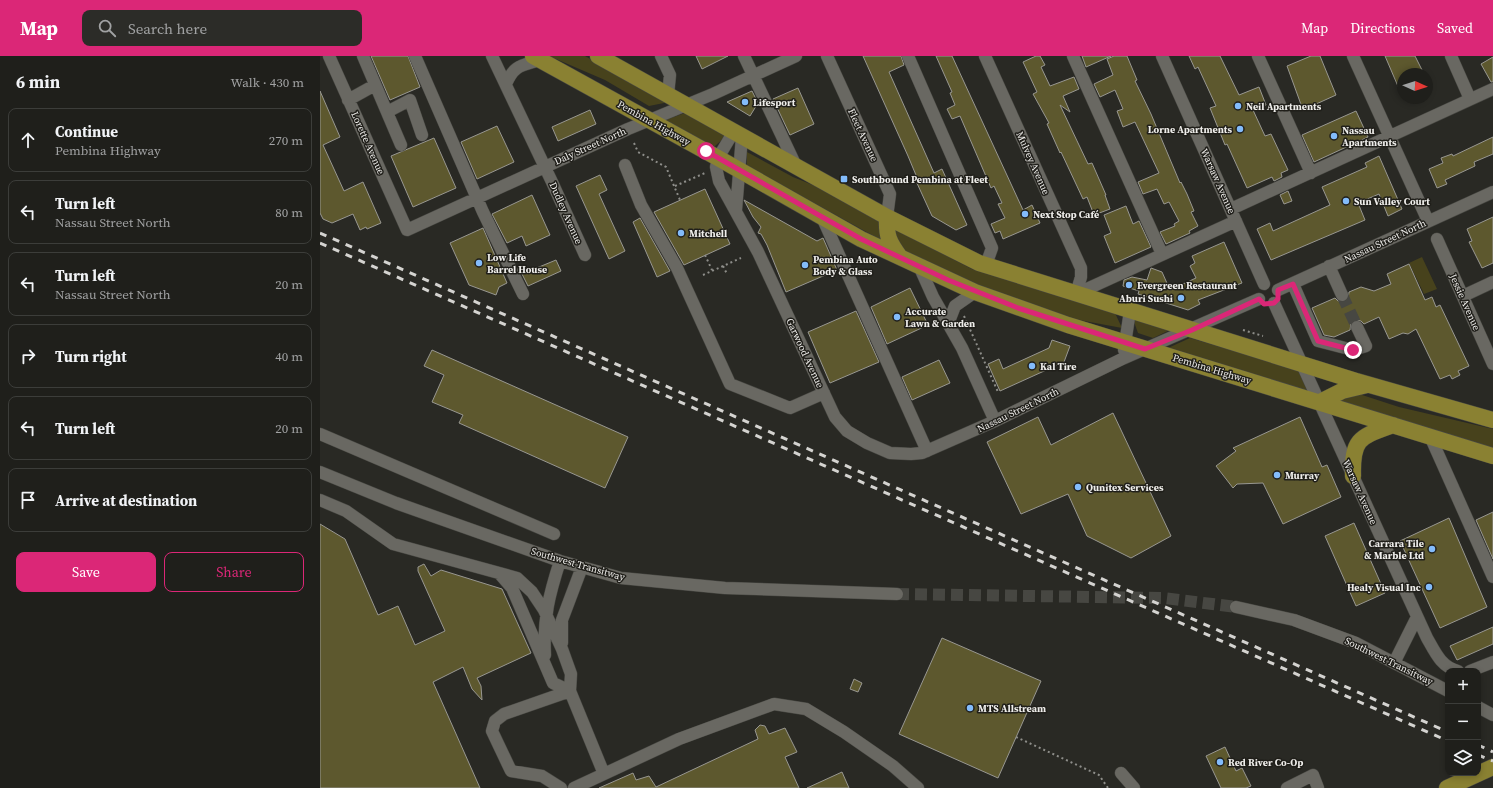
<!DOCTYPE html>
<html lang="en">
<head>
<meta charset="utf-8">
<style>
	body { margin:0; font-family:"Source Serif 4",serif; background:#2c2c28; color:#f1f3f6 }
	.controls { position:absolute; right:12px; bottom:12px; display:grid; overflow:hidden; border-radius:8px; box-shadow:0 2px 6px #0003 }
	.controls button { width:36px; height:36px; display:grid; place-items:center; padding:0; border:0; border-bottom:1px solid #3c3d3a; background:#1f1f1b; color:#f1f3f6; font:20px sans-serif }
	.compass { position:absolute; left:1077px; top:12px; width:36px; height:36px; border-radius:50%; background:#1f1f1b; box-shadow:0 2px 6px #0003; rotate:93deg }
	.stop { position:absolute; width:12px; height:12px; margin:-9px; border:3px solid #db2777; border-radius:50%; background:#fff }
	.stop.end { background:#db2777; border-color:#fff; box-shadow:0 1px 4px #0008 }
	.list { margin:0; padding:0; list-style:none }
	h2 { display:flex; justify-content:space-between; align-items:center; height:52px; margin:0; padding:0 16px; font-size:17px }
	h2 small { font-size:13px; font-weight:400; color:#a1a2a3 }
	.list li { display:grid; grid-template-columns:26px 1fr auto; gap:12px; align-items:center; box-sizing:border-box; height:64px; margin:0 8px 8px; padding:0 8px; border:1px solid #3c3d3a; border-radius:8px }
	.list b { display:block; font-size:15px; white-space:nowrap }
	.list p { margin:0; font-size:13px; white-space:nowrap; color:#a1a2a3 }
	.list em { font-size:13px; font-style:normal; color:#a1a2a3 }
	.actions { display:flex; gap:8px; padding:12px 16px }
	.actions a { flex:1; padding:9px 0; border:1px solid #db2777; border-radius:8px; text-align:center; font-size:14px; color:#db2777 }
	.actions .main { background:#db2777; color:#fff }
	.icon { flex:none; width:22px; height:22px; fill:none; stroke:currentColor; stroke-width:2; stroke-linecap:round; stroke-linejoin:round }
	.map { position:relative; flex:none; width:1173px; height:732px; overflow:hidden }
	header { display:flex; align-items:center; gap:24px; box-sizing:border-box; height:56px; padding:0 20px; background:#db2777; color:#fff }
	header strong { font-size:19px }
	nav { display:flex; gap:22px; margin-inline-start:auto; font-size:14px }
	.search { width:280px; height:36px; background:#2c2c28; display:flex; align-items:center; gap:10px; box-sizing:border-box; padding:0 14px; border-radius:8px; color:#a1a2a3; font-size:15px }
	main { display:flex }
	aside { flex:1; background:#1f1f1b }
	.map>svg:first-child { display:block }
	.green { fill:#47421c }
	.building { fill:#5d582e; stroke:#989791 }
	.lines { fill:none; stroke-linecap:round; stroke-linejoin:round }
	.minor-tunnel { stroke:#474742; stroke-width:12; stroke-dasharray:12 6; stroke-linecap:butt }
	.minor-casing { stroke:#474742; stroke-width:13 }
	.major-casing { stroke:#474742; stroke-width:17 }
	.path { stroke:#8e8e8a; stroke-width:2; stroke-dasharray:2 3; stroke-linecap:butt }
	.minor { stroke:#696862; stroke-width:12 }
	.major { stroke:#8a8132; stroke-width:16 }
	.rail { stroke:#d4d3d0; stroke-width:3; stroke-dasharray:7 7; stroke-linecap:butt }
	.route { stroke:#db2777; stroke-width:5 }
	.poi-dot { fill:#83bcfb; stroke:#201f1a; stroke-width:1.5 }
	.labels { text-anchor:middle; dominant-baseline:central; stroke-width:3; stroke-linejoin:round; paint-order:stroke }
	.poi-label { font-size:10px; font-weight:bold; fill:#efeeeb; stroke:#201f1a; text-anchor:start }
	.street-label { font-size:10px; fill:#efeeeb; stroke:#201f1a }
</style>
</head>
<body>
<header>
<strong>Map</strong>
<div class="search"><svg class="icon" aria-label="search" viewBox="0 0 24 24"><circle cx="10" cy="10" r="6"/><path d="M15 15l6 6"/></svg>Search here</div>
<nav><a>Map</a><a>Directions</a><a>Saved</a></nav>
</header>
<main>
<aside>
<h2>6 min<small>Walk · 430 m</small></h2>
<ul class="list">
<li><svg class="icon" aria-label="ahead" viewBox="0 0 24 24"><path d="M12 20V5M6 11l6-6 6 6"/></svg><div><b>Continue</b><p>Pembina Highway</p></div><em>270 m</em></li>
<li><svg class="icon" aria-label="left" viewBox="0 0 24 24"><path d="M17 20v-9H6M10 6l-5 5 5 5"/></svg><div><b>Turn left</b><p>Nassau Street North</p></div><em>80 m</em></li>
<li><svg class="icon" aria-label="left" viewBox="0 0 24 24"><path d="M17 20v-9H6M10 6l-5 5 5 5"/></svg><div><b>Turn left</b><p>Nassau Street North</p></div><em>20 m</em></li>
<li><svg class="icon" aria-label="right" viewBox="0 0 24 24"><path d="M7 20v-9h11M14 6l5 5-5 5"/></svg><div><b>Turn right</b></div><em>40 m</em></li>
<li><svg class="icon" aria-label="left" viewBox="0 0 24 24"><path d="M17 20v-9H6M10 6l-5 5 5 5"/></svg><div><b>Turn left</b></div><em>20 m</em></li>
<li><svg class="icon" aria-label="arrive" viewBox="0 0 24 24"><path d="M6 21V4h12l-3 4 3 4H6"/></svg><div><b>Arrive at destination</b></div></li>
</ul>
<div class="actions"><a class="main">Save</a><a>Share</a></div>
</aside>
<div class="map">
<svg width="1173" height="732" viewBox="0 0 1173 732">
	<rect width="100%" height="100%" fill="#292924"/>
	<path class="green" d="M229 0H265L349 46 329 50 285 24Z
		M365 57 406 80 394 91 345 64Z
		M427 96 473 121 503 133 561 164V184L427 110Z
		M573 172 652 213 795 257 802 272 759 264 689 242 580 195Z
		M1102 201 1117 233 1104 238 1089 207Z
		M813 263 850 274 833 282 818 277Z
		M870 282 980 314 989 336 848 292Z
		M1036 337 1079 351 1173 373V392L1020 346V343Z"/>
	<path class="building" d="M51 0H88L100 31 70 44Z
		M376 0H408L382 13Z
		M543 0H581L584 9 569 16 614 117 622 113 647 169 636 174 612 160 596 125 598 124 588 100Z
		M616 0H632L703 154 712 149 720 167 683 183 680 175 675 177 671 168 685 162 678 148 682 147 674 130 671 132 640 60 632 63 627 53 635 49 630 37 632 36Z
		M716 0H720L725 9 721 11 730 30 754 21 759 33 743 40 750 56 740 49 768 108 772 107 786 139H785L790 153 774 159 767 141 763 143 741 96 740 97 727 68 729 67 713 38 717 36 703 6Z
		M762 0H791L766 11Z
		M794 0H807L817 24 815 25 831 58 860 127 861 126 867 138 874 155 871 156 878 170 869 175 870 177 846 188 840 176 855 170 854 168 859 165 849 146 844 148 837 133 823 138 818 126 839 117 815 66 803 71 797 55 803 53 795 34 780 41 774 28 793 19 787 3Z
		M869 0H900L919 39 939 31 946 49 933 54 945 80 951 78 968 114 961 117 962 121 954 125 952 121 927 132 907 88 905 89 890 52 896 50 878 11 875 13Z
		M991 0H1000L1016 39 983 54 967 10Z
		M1065 0H1095L1102 14 1093 18H1083V42Z
		M1173 1V26H1171L1161 8Z
		M478 32 494 68 470 79 453 43Z
		M0 35 20 81 3 89 24 135 43 126 61 167 47 173 46 171 40 174 33 158 12 167 3 163 0 157Z
		M432 35 438 47 430 60 407 46Z
		M270 54 276 68 238 85 232 71Z
		M1036 55 1048 81 994 106 982 79Z
		M177 70 194 106 157 123 141 86Z
		M1173 81V98L1154 106 1155 110 1125 124 1127 128 1117 132 1109 113 1123 107 1121 102 1132 98 1133 100Z
		M114 82 136 132 93 151 71 100Z
		M1059 100 1082 153 1068 160 1059 138 1038 147 1045 164 951 204 937 173 950 167 953 175 1010 149 1002 131 1047 111 1045 107Z
		M280 119 287 134 279 138 305 195 289 203 256 130Z
		M385 133 410 188 364 209 334 156Z
		M968 135 972 145 964 148 960 139Z
		M212 139 230 179 206 190 202 180 187 187 172 158Z
		M424 144 497 185 503 182 517 214 466 236 447 189 441 178 438 177 441 171 433 161Z
		M806 150 813 168 819 165 831 191 795 207 784 180 791 177 784 159Z
		M1173 161V207L1162 212 1149 186 1152 185 1147 173Z
		M320 162 350 215 337 221 313 166Z
		M163 172 187 227 179 231 176 239 149 229 130 187Z
		M904 186 922 227 878 244 880 248 868 254 818 238 819 235 803 230 804 224 812 221 827 224 831 212 842 216 850 234 876 222 870 210 875 207 872 200Z
		M236 204 241 215 208 230 202 218Z
		M1089 208 1105 244 1112 241 1116 251 1120 249 1149 310 1138 315 1140 319 1132 323 1130 319 1120 323 1096 273 1088 278 1083 277 1069 283 1059 261 1044 268 1041 265 1034 264 1031 267 1030 274 1014 281 1004 279 992 252 1015 242 1018 245 1025 246 1028 243 1029 236 1041 231 1054 235 1071 228 1067 218Z
		M590 232 608 269 567 288 551 251Z
		M536 255 559 306 510 327 488 276Z
		M732 284 750 290 744 306 680 335 668 308 679 303 683 313 729 292Z
		M112 294 308 381 285 432 139 367 143 359 112 346 124 319 104 310Z
		M619 304 630 327 592 344 582 321Z
		M793 357 851 480 811 502 767 480 748 438 701 458 667 386 718 361 731 389Z
		M980 361 1002 411 1007 409 1021 441 963 468 943 427 917 428 913 432 896 410 916 395 913 392Z
		M1173 456V503L1156 464Z
		M1129 462 1167 551 1120 572 1080 485Z
		M1034 467 1065 537 1036 550 1005 480Z
		M0 468 25 483 58 559 78 550 95 589 125 575 98 515V511L104 508 111 520 121 514 182 533 211 597 157 622 161 630 162 644 152 633 143 611 113 626 160 732H0Z
		M1173 571V588L1137 604 1130 590Z
		M622 582 721 625 678 722 579 678Z
		M534 623 542 627 538 636 530 633Z
		M440 669 445 670 449 678 465 672 477 696 465 701 479 732H279L313 717 316 724 329 720 336 731 438 683 435 674Z
		M905 691 916 715 922 712 931 730 926 732H901L886 700Z
		M522 716 529 732H487Z"/>
	<g class="lines">
		<path class="minor-tunnel" d="M1022 239 1037 271
			M577 538 844 542 916 551"/>
		<defs>
			<path id="minor" d="M9 0 87 174 308 73 393 38 476 0
				M43 0 81 89
				M95 0 163 156 203 238
				M172 0 232 126 265 199
				M341 0 350 19 348 39
				M424 0 476 110
				M507 0 570 138 567 161
				M588 0 672 192 666 209
				M665 0 761 212V221L756 238
				M753 0 842 198
				M842 0 944 228
				M938 0 991 117
				M1033 0 1108 165
				M1131 0 1150 43
				M186 28C194 9 201 10 220 4
				M28 44 55 29
				M67 56 90 44 102 79
				M414 75 398 102 396 111 399 125 438 196 515 361 527 375 547 387 570 397 591 398 602 397 675 365 802 303 939 243
				M305 109 321 149 357 212 410 328 470 352 504 337
				M911 153 1173 33
				M416 154 422 80
				M502 161 607 395
				M1117 183 1173 308
				M1009 210 1022 239
				M600 212 613 241 642 292 675 365
				M973 228 998 285 1033 294 1046 290 1037 271
				M958 234 1173 136
				M756 238 916 165
				M1143 240 1173 226
				M954 247 1107 582C1115 596 1121 611 1138 615
				M628 268 635 250 655 236
				M804 294 810 255
				M0 378 234 478
				M1110 380 1173 521
				M0 416 76 447 240 505 301 522 405 532 577 538
				M0 444 26 455 73 488 197 522 212 536 224 554 242 593 251 618 250 635 284 718
				M179 517 192 532 233 627 250 635
				M916 551 974 564 1036 587 1128 635
				M242 587V564L262 511
				M225 599C223 563 229 539 240 505
				M1074 607 1097 561
				M1150 615 1173 606
				M1158 651 1173 659
				M801 717 814 732
				M241 732 222 720 191 715 172 675 175 665 184 658 250 635
				M254 732 359 683 454 648 486 653 524 676 573 710 598 732
				M967 732 993 719 998 732"/>
			<path id="major" d="M213 0 398 102 541 183 655 236 748 269 1173 400
				M278 0 567 161 659 207 1036 325 1173 364
				M567 161C566 180 569 186 580 201
				M1000 346 1022 335 1047 329
				M1033 420C1032 382 1040 381 1073 369
				M1127 732 1173 711"/>
		</defs>
		<use href="#minor" class="minor-casing"/>
		<use href="#major" class="major-casing"/>
		<path class="path" d="M314 87 318 96 346 111 360 144
			M355 130 385 117
			M385 199 392 214
			M403 210 407 218
			M383 219 421 202
			M644 260 678 336
			M923 274 943 280
			M696 681 779 719 788 732"/>
		<use href="#minor" class="minor"/>
		<use href="#major" class="major"/>
		<path class="rail" d="M0 177 1128 676
			M0 187 1128 685
			M1158 689 1173 696
			M1158 699 1173 705"/>
	</g>
	<g class="lines">
		<path class="route" d="M386 95 541 183 628 224 698 252 825 293 872 274 939 243 944 248 954 247 958 243V234L973 228 998 285 1033 294"/>
	</g>
	<g class="poi-dot">
		<circle cx="425" cy="46" r="4"/>
		<circle cx="918" cy="50" r="4"/>
		<circle cx="920" cy="73" r="4"/>
		<circle cx="1014" cy="80" r="4"/>
		<rect x="520" y="119" width="8" height="8" rx="2"/>
		<circle cx="1026" cy="145" r="4"/>
		<circle cx="705" cy="158" r="4"/>
		<circle cx="361" cy="177" r="4"/>
		<circle cx="159" cy="207" r="4"/>
		<circle cx="485" cy="209" r="4"/>
		<circle cx="809" cy="229" r="4"/>
		<circle cx="861" cy="242" r="4"/>
		<circle cx="577" cy="261" r="4"/>
		<circle cx="712" cy="310" r="4"/>
		<circle cx="957" cy="419" r="4"/>
		<circle cx="758" cy="431" r="4"/>
		<circle cx="1112" cy="493" r="4"/>
		<circle cx="1109" cy="531" r="4"/>
		<circle cx="650" cy="652" r="4"/>
		<circle cx="900" cy="706" r="4"/>
	</g>
	<g class="labels">
		<g class="poi-label">
			<text x="433" y="46">Lifesport</text>
			<text x="926" y="50">Neil Apartments</text>
			<text x="912" y="73" text-anchor="end">Lorne Apartments</text>
			<text x="1022" y="74">Nassau<tspan x="1022" dy="12">Apartments</tspan></text>
			<text x="532" y="123">Southbound Pembina at Fleet</text>
			<text x="1034" y="145">Sun Valley Court</text>
			<text x="713" y="158">Next Stop Café</text>
			<text x="369" y="177">Mitchell</text>
			<text x="167" y="201">Low Life<tspan x="167" dy="12">Barrel House</tspan></text>
			<text x="493" y="203">Pembina Auto<tspan x="493" dy="12">Body &amp; Glass</tspan></text>
			<text x="817" y="229">Evergreen Restaurant</text>
			<text x="853" y="242" text-anchor="end">Aburi Sushi</text>
			<text x="585" y="255">Accurate<tspan x="585" dy="12">Lawn &amp; Garden</tspan></text>
			<text x="720" y="310">Kal Tire</text>
			<text x="965" y="419">Murray</text>
			<text x="766" y="431">Qunitex Services</text>
			<text x="1104" y="487" text-anchor="end">Carrara Tile<tspan x="1104" dy="12">&amp; Marble Ltd</tspan></text>
			<text x="1101" y="531" text-anchor="end">Healy Visual Inc</text>
			<text x="658" y="652">MTS Allstream</text>
			<text x="908" y="706">Red River Co-Op</text>
		</g>
		<g class="street-label">
			<text transform="translate(334 67) rotate(29)">Pembina Highway</text>
			<text transform="translate(543 79) rotate(65)">Fleet Avenue</text>
			<text transform="translate(48 87) rotate(66)">Lorette Avenue</text>
			<text transform="translate(270 90) rotate(-24)">Daly Street North</text>
			<text transform="translate(713 107) rotate(66)">Mulvey Avenue</text>
			<text transform="translate(898 125) rotate(66)">Warsaw Avenue</text>
			<text transform="translate(246 157) rotate(66)">Dudley Avenue</text>
			<text transform="translate(1065 185) rotate(-25)">Nassau Street North</text>
			<text transform="translate(1145 246) rotate(66)">Jessie Avenue</text>
			<text transform="translate(485 297) rotate(65)">Garwood Avenue</text>
			<text transform="translate(892 313) rotate(17)">Pembina Highway</text>
			<text transform="translate(698 354) rotate(-26)">Nassau Street North</text>
			<text transform="translate(1040 436) rotate(66)">Warsaw Avenue</text>
			<text transform="translate(258 508) rotate(16)">Southwest Transitway</text>
			<text transform="translate(1069 605) rotate(26)">Southwest Transitway</text>
		</g>
	</g>
</svg>
<div class="controls">
<button>+</button>
<button>−</button>
<button><svg class="icon" aria-label="layers" viewBox="0 0 24 24"><path d="M12 4l9 5-9 5-9-5zM3 14l9 5 9-5"/></svg></button>
</div>
<svg class="compass" viewBox="-18 -18 36 36"><path d="M0-13l5 13h-10z" fill="#e53935"/><path d="M0 13l5-13h-10z" fill="#a1a2a3"/></svg>
<div class="stop" style="left:386px;top:95px"></div>
<div class="stop end" style="left:1033px;top:294px"></div>
</div>
</main>
</body>
</html>
